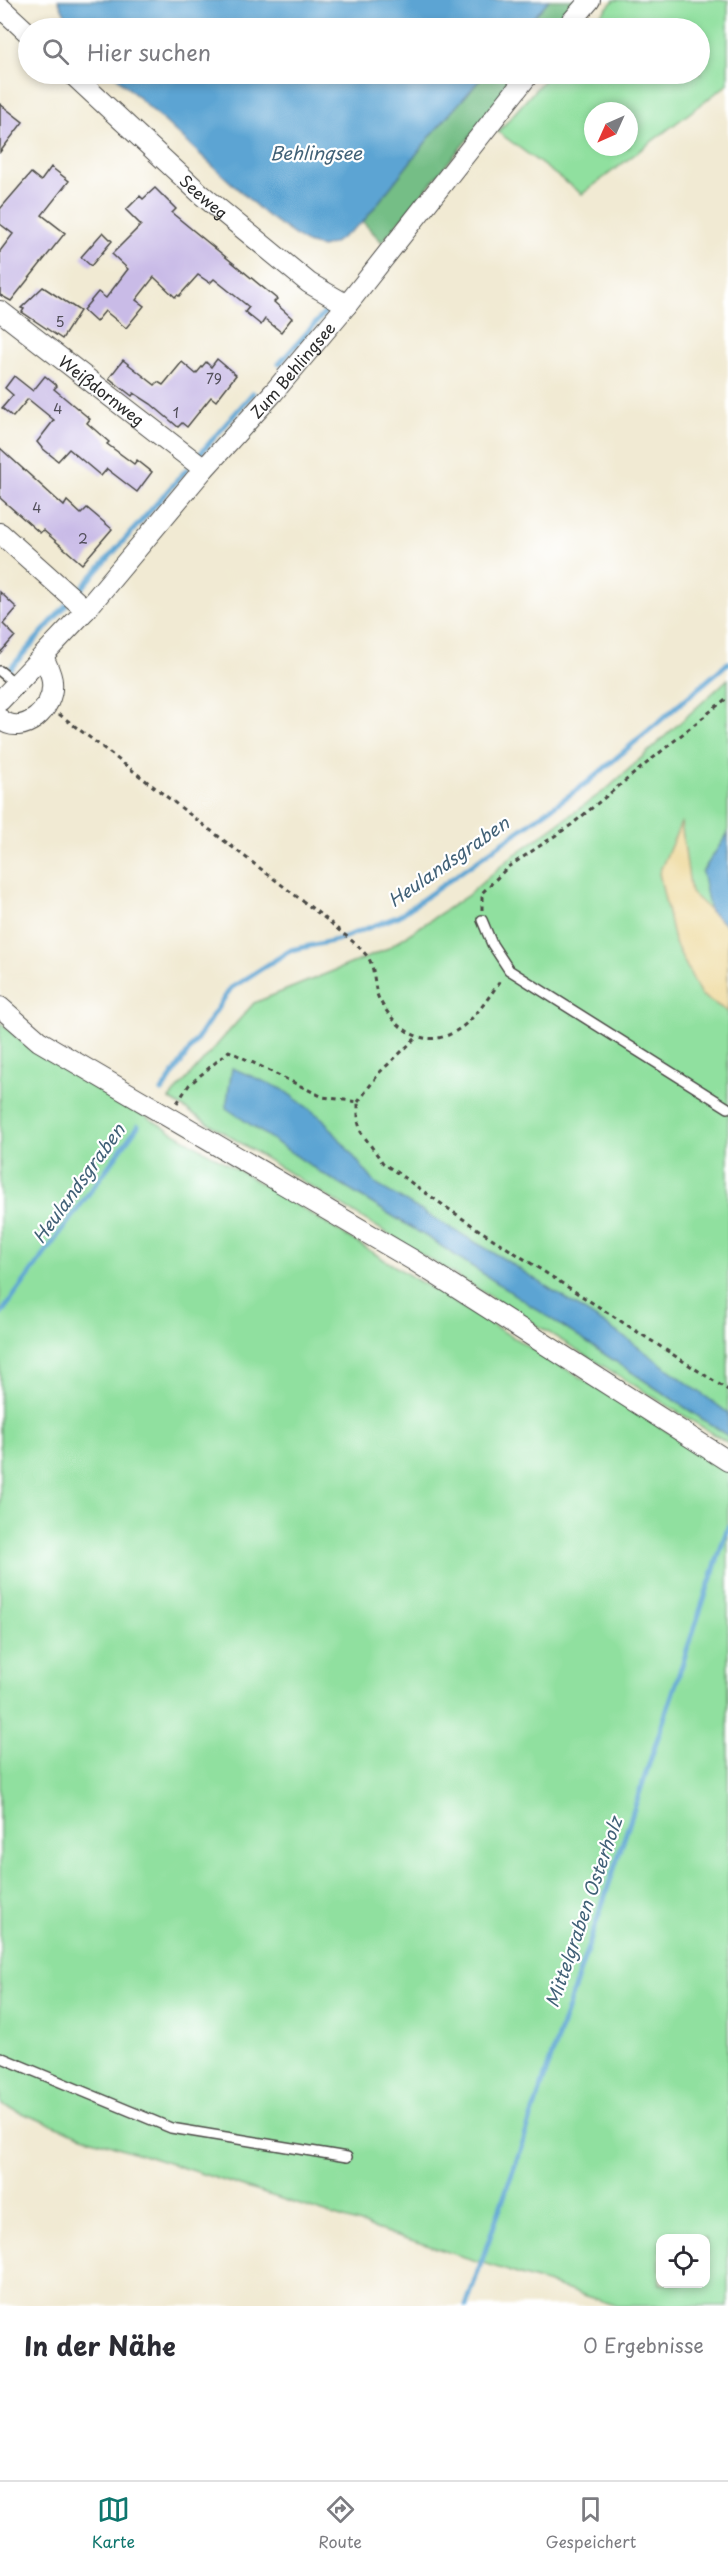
<!DOCTYPE html>
<html lang="de">
<head>
<meta charset="utf-8">
<style>
	body { margin:0; font-family:"Playpen Sans",sans-serif; background:#f7f7f7; color:#2b2b33 }
	.controls { position:absolute; right:18px; bottom:18px; display:grid; overflow:hidden; border-radius:12px; box-shadow:0 3px 9px #0003 }
	.controls button { width:54px; height:54px; display:grid; place-items:center; padding:0; border:0; border-bottom:2px solid #e1e1e2; background:#fff; color:#2b2b33; font:30px sans-serif }
	.compass { position:absolute; left:584px; top:102px; width:54px; height:54px; border-radius:50%; background:#fff; box-shadow:0 3px 9px #0003; rotate:225deg }
	.list { margin:0; padding:0; list-style:none }
	h2 { display:flex; justify-content:space-between; align-items:center; height:78px; margin:0; padding:0 24px; font-size:26px }
	h2 small { font-size:20px; font-weight:400; color:#7c7c81 }
	.icon { flex:none; width:33px; height:33px; fill:none; stroke:currentColor; stroke-width:2; stroke-linecap:round; stroke-linejoin:round }
	.map { position:relative; flex:none; width:728px; height:2306px; overflow:hidden }
	.search { position:absolute; background:#fff; box-shadow:0 3px 9px #0003; left:18px; right:18px; top:18px; height:66px; display:flex; align-items:center; gap:15px; box-sizing:border-box; padding:0 21px; border-radius:33px; color:#7c7c81; font-size:22px }
	.sheet { height:174px; background:#fff }
	nav { display:flex; justify-content:space-around; align-items:center; box-sizing:border-box; height:84px; border-top:2px solid #e1e1e2; background:#fff; font-size:16px; color:#7c7c81 }
	nav a { display:grid; justify-items:center; gap:3px }
	nav .on { color:#0f766e }
	.map>svg:first-child { display:block }
	.green { fill:#90e09f; stroke:#5e8665; stroke-width:1.5; fill-rule:evenodd }
	.forest { fill:#74be86; stroke:#507458; stroke-width:1.5 }
	.sand { fill:#eeda9e; stroke:#8c8264; stroke-width:1.5 }
	.water { fill:#5ca4d3; stroke:#44687f; stroke-width:1.5 }
	.lines { fill:none; stroke-linecap:round; stroke-linejoin:round }
	.stream { stroke:#5ca4d3; stroke-width:5 }
	.building { fill:#c9bbe7 }
	.lane-casing { stroke:#494844; stroke-width:12 }
	.street-casing { stroke:#494844; stroke-width:22 }
	.path { stroke:#494844; stroke-width:3; stroke-dasharray:4.5 4.5; stroke-linecap:butt }
	.lane { stroke:#fff; stroke-width:9 }
	.street { stroke:#fff; stroke-width:20 }
	.labels { text-anchor:middle; dominant-baseline:central; stroke-width:4.5; stroke-linejoin:round; paint-order:stroke }
	.number-label { font-size:14px; fill:#524f5a }
	.street-label { font-size:16px; fill:#2b2b2b; stroke:#fff }
	.water-label { font-size:18px; font-style:italic; fill:#416177; stroke:#fff }
</style>
</head>
<body>
<div class="map">
<svg width="728" height="2306" viewBox="0 0 728 2306">
	<rect width="100%" height="100%" fill="#fff"/>
	<filter id="ink" filterUnits="userSpaceOnUse"><feTurbulence type="fractalNoise" baseFrequency=".0167" numOctaves="2"/><feDisplacementMap in="SourceGraphic" scale="12" xChannelSelector="R" yChannelSelector="G"/><feConvolveMatrix kernelMatrix="1 2 1 2 8 2 1 2 1" color-interpolation-filters="sRGB"/></filter>
	<filter id="wash" filterUnits="userSpaceOnUse"><feTurbulence type="fractalNoise" baseFrequency=".008" numOctaves="4" result="noise"/><feDisplacementMap in="SourceGraphic" scale="24" xChannelSelector="R" yChannelSelector="G"/><feGaussianBlur stdDeviation="1.35" result="paint"/><feColorMatrix in="noise" values="0 0 0 0 0 0 0 0 0 0 0 0 0 0 0 0 0 1.4 0 .05"/><feComposite in="paint" operator="in"/></filter>
	<g filter="url(#wash)">
		<rect width="100%" height="100%" fill="#f1ead3"/>
		<path class="green" d="M614 0H728V84L582 194 498 132 549 74H700V28H589ZM593 111H629V147H593Z
			M728 679V1443L169 1099 254 1003 385 950 467 896 510 858 608 788Z
			M0 1022 30 1049 279 1194 412 1277 633 1409 728 1471V2306H618L80 2135 0 2105ZM660 2238H706V2284H660Z"/>
		<path class="forest" d="M549 0H583L559 28H524Z
			M485 74H522L382 242 363 222 433 133Z"/>
		<path class="sand" d="M681 823 691 893 728 927V1012L701 995 674 941 659 873Z"/>
		<path class="water" d="M58 0H549L524 28H72Z
			M113 74H485L433 133 363 222 334 243 322 247 306 243 265 214Z
			M728 833V927L710 911 702 872Z
			M232 1068 282 1089 323 1119 377 1185 504 1259 626 1338 728 1413V1436L432 1240 320 1172 226 1108Z"/>
		<g class="lines">
			<path class="stream" d="M279 364 329 308
				M199 455 253 393
				M81 589 187 469
				M11 668 66 605
				M162 1091 231 988 291 950 337 940 399 916 588 782 728 663
				M0 1315 138 1126
				M466 2306 522 2145 728 1527"/>
		</g>
		<g id="blocks">
			<path class="building" d="M0 104 23 122 0 152Z
				M51 167 69 181 42 215 65 233 11 301 0 295V251L13 234 0 224V209L31 173 41 181Z
				M155 188 176 209 172 213 277 299 274 302 292 318 281 332 265 319 261 325 245 312 249 307 214 279 210 283 198 275 179 296 177 295 175 297 154 277 136 300 144 306 126 328 105 311 96 322 83 310 98 292 106 298 128 269 112 254 141 225 126 210 140 196 143 199Z
				M103 232 112 241 91 266 81 257Z
				M43 287 80 311 62 339 22 312 24 309 21 308Z
				M217 359 236 375 216 401 211 397 187 427 182 423 178 427 151 404 134 393 132 396 109 378 123 360 155 385 158 382 163 385 182 362 196 374 206 362 211 367Z
				M14 376 33 391 45 376 57 386 54 389 90 419 87 423 109 442 107 444 134 464 137 460 152 472 137 492 107 469 101 476 69 449 58 461 42 448 37 442 54 420 28 399 13 417 2 408 13 395 5 388Z
				M0 448 64 506 67 501 81 514 87 508 112 529 82 564 43 530 40 533 0 498Z
				M0 592 17 608 3 624 15 636 0 653Z"/>
		</g>
	</g>
	<g filter="url(#ink)">
		<use href="#blocks" fill-opacity="0" stroke="#494844" stroke-width="1.5"/>
		<g class="lines">
			<defs>
				<path id="lane" d="M0 671 16 684
					M482 920 492 944 509 970 728 1108
					M0 2057 171 2128 347 2157"/>
				<g id="street">
					<path d="M0 7 28 33"/>
					<path d="M566 28 590 0"/>
					<path id="s1" d="M72 74 202 195 309 283 347 305"/>
					<path id="s2" d="M0 311 204 469"/>
					<path d="M0 533 86 610"/>
					<path id="s3" d="M0 701 86 610 204 469 273 393 347 305 529 74"/>
					<path d="M0 719C23 738 55 709 52 682 52 674 46 664 43 656"/>
					<path d="M0 1007 39 1041 413 1260 728 1461"/>
				</g>
			</defs>
			<use href="#lane" class="lane-casing"/>
			<use href="#street" class="street-casing"/>
			<path class="path" d="M59 714 330 922C341 933 357 943 367 956 376 967 373 987 379 999 401 1039 436 1054 471 1019 483 1007 492 992 502 979
				M482 910V893L508 867 571 825 728 697
				M358 1102 380 1072 416 1038
				M177 1103 189 1085 229 1051 323 1097 358 1102V1121L361 1132 383 1163 476 1228 728 1390"/>
			<use href="#lane" class="lane"/>
			<use href="#street" class="street"/>
		</g>
	</g>
	<g class="labels">
		<g class="number-label">
			<text x="60" y="321">5</text>
			<text x="214" y="378">79</text>
			<text x="58" y="408">4</text>
			<text x="176" y="412">1</text>
			<text x="37" y="507">4</text>
			<text x="83" y="538">2</text>
		</g>
		<g class="street-label">
			<text stroke="none"><textPath href="#s1" startOffset="180">Seeweg</textPath></text>
			<text stroke="none"><textPath href="#s3" startOffset="442">Zum Behlingsee</textPath></text>
			<text stroke="none"><textPath href="#s2" startOffset="129">Weißdornweg</textPath></text>
		</g>
		<g class="water-label">
			<text x="316" y="152">Behlingsee</text>
			<text transform="translate(448 861) rotate(-35)">Heulandsgraben</text>
			<text transform="translate(78 1183) rotate(-54)">Heulandsgraben</text>
			<text transform="translate(583 1912) rotate(-71)">Mittelgraben Osterholz</text>
		</g>
	</g>
</svg>
<div class="controls">
<button><svg class="icon" aria-label="locate" viewBox="0 0 24 24"><circle cx="12" cy="12" r="6"/><path d="M12 2v4M12 18v4M2 12h4M18 12h4"/></svg></button>
</div>
<svg class="compass" viewBox="-18 -18 36 36"><path d="M0-13l5 13h-10z" fill="#e53935"/><path d="M0 13l5-13h-10z" fill="#7c7c81"/></svg>
<div class="search"><svg class="icon" aria-label="search" viewBox="0 0 24 24"><circle cx="10" cy="10" r="6"/><path d="M15 15l6 6"/></svg>Hier suchen</div>
</div>
<section class="sheet">
<h2>In der Nähe<small>0 Ergebnisse</small></h2>
<ul class="list">
</ul>
</section>
<nav>
<a class="on"><svg class="icon" aria-label="map" viewBox="0 0 24 24"><path d="M3 6l6-2 6 2 6-2v14l-6 2-6-2-6 2zM9 4v14M15 6v14"/></svg>Karte</a>
<a><svg class="icon" aria-label="directions" viewBox="0 0 24 24"><path d="M12 3l9 9-9 9-9-9zM9 14v-3h6M13 9l2 2-2 2"/></svg>Route</a>
<a><svg class="icon" aria-label="saved" viewBox="0 0 24 24"><path d="M7 4h10v16l-5-4-5 4z"/></svg>Gespeichert</a>
</nav>
</body>
</html>
